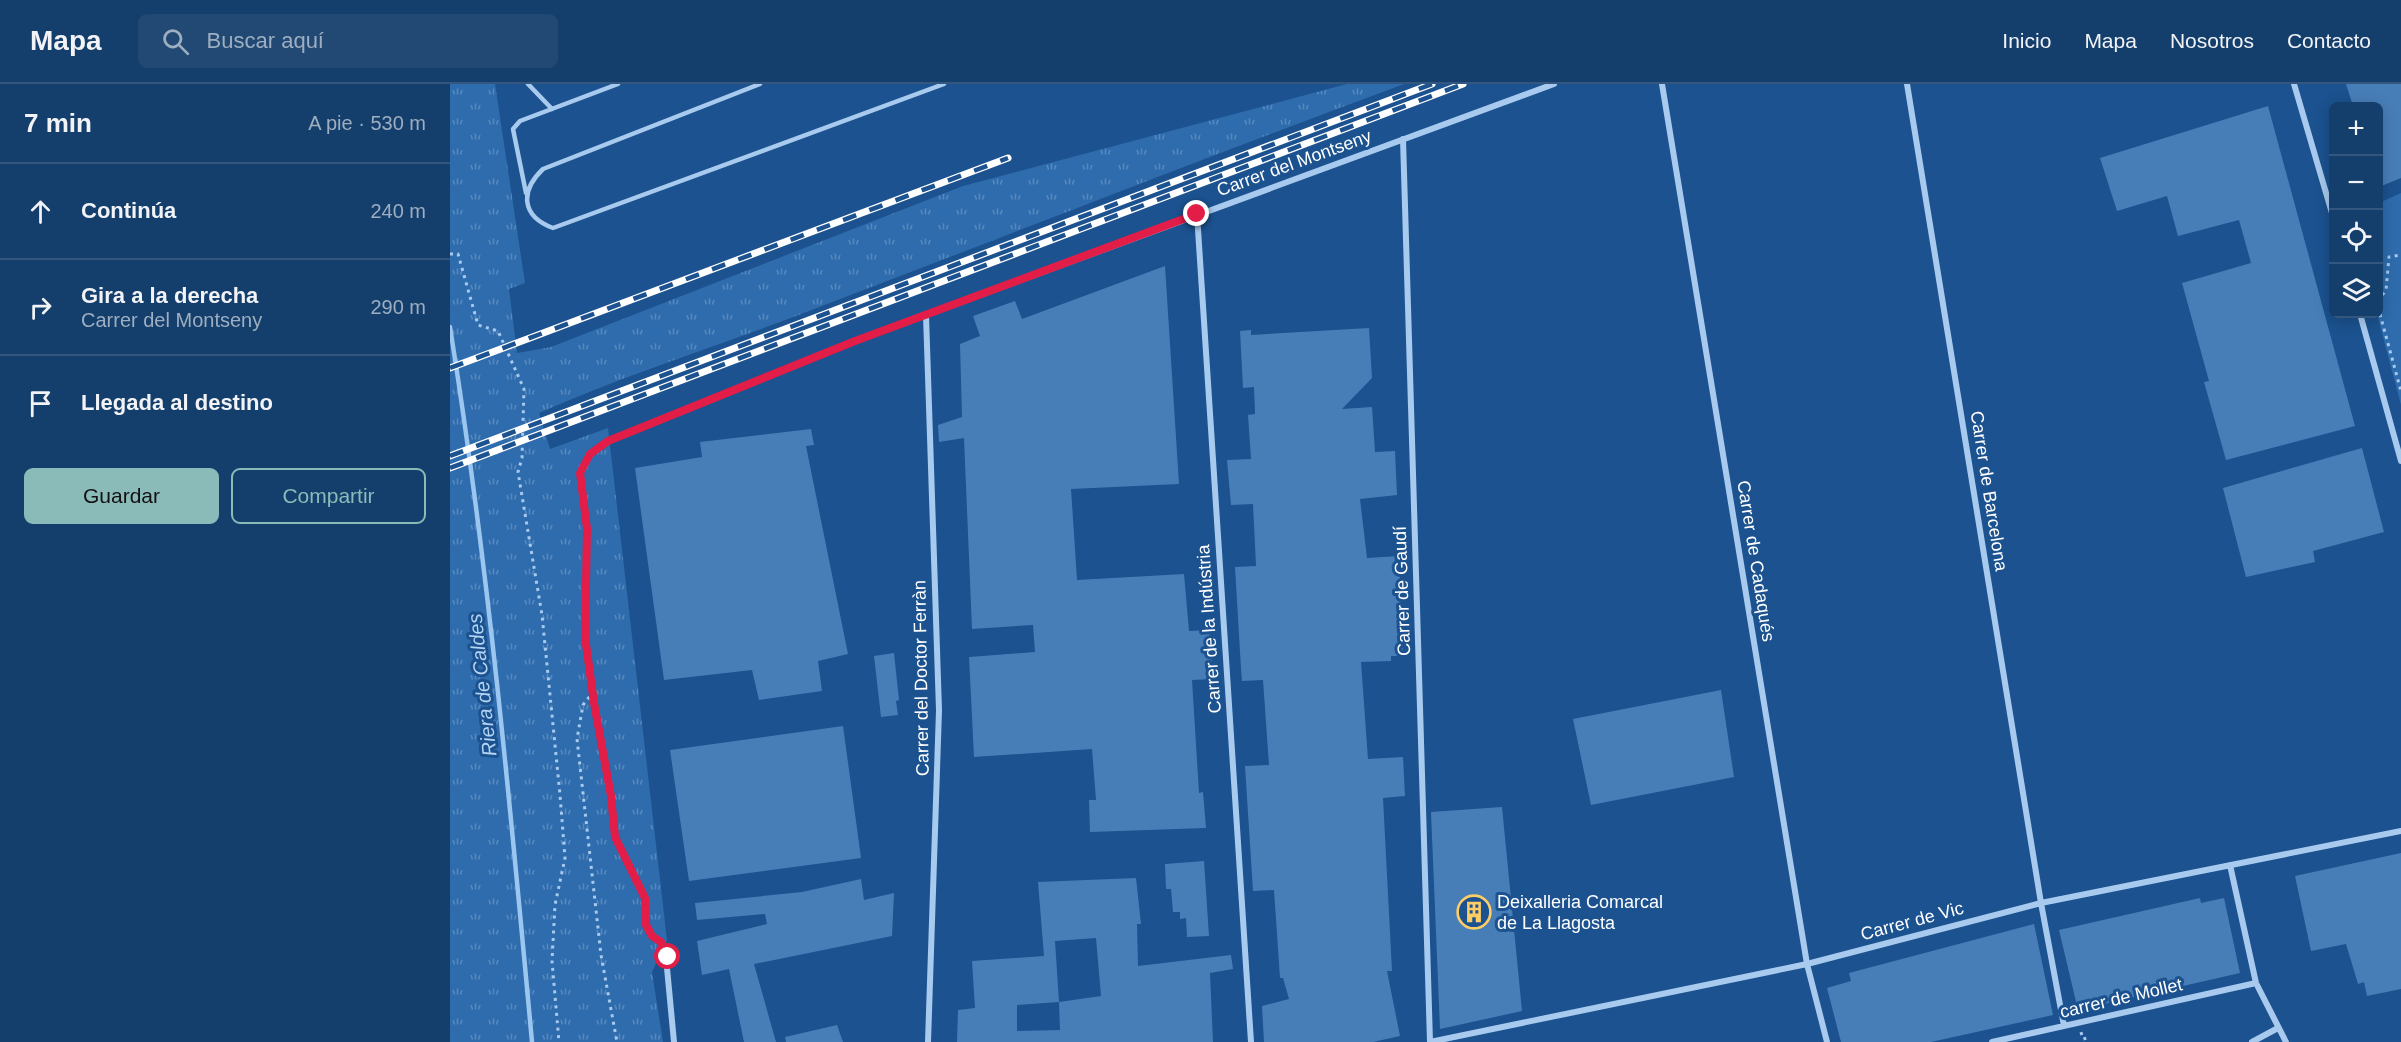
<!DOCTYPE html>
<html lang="es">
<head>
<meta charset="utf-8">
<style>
	body { margin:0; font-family:Helvetica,sans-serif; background:#214973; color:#f1f3f6 }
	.controls { position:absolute; right:18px; top:18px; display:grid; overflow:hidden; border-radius:9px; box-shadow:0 3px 15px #0003 }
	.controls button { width:54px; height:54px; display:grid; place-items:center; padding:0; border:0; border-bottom:2px solid #33577e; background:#143e6b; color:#f1f3f6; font:30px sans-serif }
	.stop { position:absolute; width:18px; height:18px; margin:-14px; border:4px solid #e11d48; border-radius:50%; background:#fff }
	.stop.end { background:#e11d48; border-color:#fff; box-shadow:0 2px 6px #0008 }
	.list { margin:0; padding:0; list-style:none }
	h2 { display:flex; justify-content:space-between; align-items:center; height:78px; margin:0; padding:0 24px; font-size:26px }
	h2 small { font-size:20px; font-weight:400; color:#9daec1 }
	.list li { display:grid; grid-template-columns:39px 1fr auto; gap:18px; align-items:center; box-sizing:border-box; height:96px; padding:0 24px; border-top:2px solid #33577e }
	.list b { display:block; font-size:22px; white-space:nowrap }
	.list p { margin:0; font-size:20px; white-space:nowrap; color:#9daec1 }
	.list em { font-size:20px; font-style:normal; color:#9daec1 }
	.actions { display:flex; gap:12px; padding:18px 24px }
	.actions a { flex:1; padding:14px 0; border:2px solid #8bbbb9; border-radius:9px; text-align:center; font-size:21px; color:#8bbbb9 }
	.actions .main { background:#8bbbb9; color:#111 }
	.icon { flex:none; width:33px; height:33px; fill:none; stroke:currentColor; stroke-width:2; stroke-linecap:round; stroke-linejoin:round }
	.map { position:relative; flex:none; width:1951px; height:958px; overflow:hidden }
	header { display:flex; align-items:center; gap:36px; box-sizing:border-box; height:84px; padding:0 30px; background:#143e6b; border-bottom:2px solid #33577e }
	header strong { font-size:28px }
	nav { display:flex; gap:33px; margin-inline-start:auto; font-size:21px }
	.search { width:420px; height:54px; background:#214973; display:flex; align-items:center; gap:15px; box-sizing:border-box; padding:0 21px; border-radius:9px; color:#9daec1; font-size:22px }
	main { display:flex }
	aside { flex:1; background:#143e6b }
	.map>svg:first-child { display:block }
	.grass { fill:url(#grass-tufts) }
	.green { fill:#2e6cad }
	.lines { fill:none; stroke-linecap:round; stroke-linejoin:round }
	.stream { stroke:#9bc6f0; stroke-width:4.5 }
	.building { fill:#487eb8; fill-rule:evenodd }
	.path { stroke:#a8caee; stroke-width:3; stroke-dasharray:3 4.5; stroke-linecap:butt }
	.lane { stroke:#a8caee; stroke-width:4.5 }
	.street { stroke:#a8caee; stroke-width:6 }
	.rail-casing { stroke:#fff; stroke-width:7 }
	.rail { stroke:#1b528f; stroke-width:4.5; stroke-dasharray:14; stroke-linecap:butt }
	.route { stroke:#e11d48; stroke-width:8 }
	.labels { text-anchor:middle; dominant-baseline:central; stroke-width:6; stroke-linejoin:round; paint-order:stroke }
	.street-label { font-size:18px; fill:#fff; stroke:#1b528f }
	.poi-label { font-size:18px; fill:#fff; stroke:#1b528f; text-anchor:start }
	.water-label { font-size:20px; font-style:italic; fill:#b4d4f5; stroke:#1b528f }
</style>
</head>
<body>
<header>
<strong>Mapa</strong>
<div class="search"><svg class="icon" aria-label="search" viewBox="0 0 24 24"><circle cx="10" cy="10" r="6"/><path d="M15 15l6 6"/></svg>Buscar aquí</div>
<nav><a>Inicio</a><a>Mapa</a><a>Nosotros</a><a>Contacto</a></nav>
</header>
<main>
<aside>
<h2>7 min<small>A pie · 530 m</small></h2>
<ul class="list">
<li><svg class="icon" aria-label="ahead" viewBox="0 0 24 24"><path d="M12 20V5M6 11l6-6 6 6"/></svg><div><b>Continúa</b></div><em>240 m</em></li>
<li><svg class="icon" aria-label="right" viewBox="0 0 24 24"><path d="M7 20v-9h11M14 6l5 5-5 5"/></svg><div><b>Gira a la derecha</b><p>Carrer del Montseny</p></div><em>290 m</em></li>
<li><svg class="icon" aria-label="arrive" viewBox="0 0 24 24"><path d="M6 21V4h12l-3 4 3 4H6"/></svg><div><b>Llegada al destino</b></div></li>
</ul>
<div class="actions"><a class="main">Guardar</a><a>Compartir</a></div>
</aside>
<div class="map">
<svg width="1951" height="958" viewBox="0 0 1951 958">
	<defs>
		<pattern id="grass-tufts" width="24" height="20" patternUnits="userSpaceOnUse" patternTransform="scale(1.5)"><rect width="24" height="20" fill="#2e6cad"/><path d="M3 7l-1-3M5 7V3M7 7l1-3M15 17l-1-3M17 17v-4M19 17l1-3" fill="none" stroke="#5889bd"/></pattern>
	</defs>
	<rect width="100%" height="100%" fill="#1b528f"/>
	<path class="grass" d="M0 0H45L75 199 59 205 67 269 101 263 513 102 897 0H954C759 72 566 148 372 222 278 259 181 288 89 329L100 365 158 344 217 856 202 888 213 958H0Z"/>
	<path class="green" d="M1951 109V321L1927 230 1929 119Z"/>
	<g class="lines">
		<path class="stream" d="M0 243C38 480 60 719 82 958"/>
	</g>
	<path class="building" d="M1896 0H1951V94L1929 103V22H1903Z
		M1818 22 1905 342 1776 376 1754 298 1759 297 1732 199 1801 179 1789 136 1728 152 1717 112 1667 127 1650 74Z
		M715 182 729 400 621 405 625 465 627 496 734 490 739 547 759 546 761 560 763 595 742 596 749 709 753 708 756 744 640 748 639 716H646L642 665 524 673 519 573 585 568 583 541 522 545 514 354 489 358 488 341 512 333 510 260 530 252 523 232 565 217 572 235Z
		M919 244 922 294 892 325 922 323 925 368 945 367 947 411 910 415 917 474 949 472 953 572H941V577L911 578 918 675 953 673 955 712 933 714 942 887H937L950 952 923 958H814L812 922 839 915 833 894H830L824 806 803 807 795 682 819 681 813 596 792 597 791 585 785 483 806 482 803 420 781 421 777 376 801 375 798 331 805 330 804 303 793 304 790 247 801 246V251Z
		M361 345 364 361 356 362 398 570 368 577 372 607 309 616 302 586 214 596 185 384 252 373 250 358Z
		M1912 364 1934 448 1863 467 1865 478 1796 493 1773 404Z
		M444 569 449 616 446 617 448 631 431 633 424 572Z
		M1271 606 1284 693 1141 721 1123 635Z
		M393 642 411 774 239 797 220 666Z
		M1052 723 1072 927 990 945 981 728Z
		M1951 769V905L1917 912 1914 898 1908 900 1896 860 1861 867 1845 792Z
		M754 777 759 852 737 853 736 834 730 835V828H723L721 805H716L715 780Z
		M686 794 691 840H687L688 882 781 871 783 885 760 889 763 958H507L508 926 525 924 522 877 594 872 588 798ZM646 854 651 912 609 918 605 857ZM609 918 610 946 567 947V921Z
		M411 795 414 816 444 809 442 852 304 880 326 958H294L279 885 252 891 247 857 317 840 315 830 247 836 245 819 352 808Z
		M1750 814 1751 819 1774 814 1790 889 1628 926 1609 846Z
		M1584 840 1603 931 1481 958H1391L1377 904 1401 897 1399 889Z
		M387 941 393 958H336L335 953Z"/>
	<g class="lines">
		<path class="path" d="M0 170H8L28 241 48 247 74 305 72 374 68 388 92 531 110 711 115 774 105 821 102 877 109 958
			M1928 217 1936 206 1939 173 1951 171
			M1928 223 1951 307
			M152 361 140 370 130 389 137 445 135 553 144 619 161 712 164 753 195 814 196 841 202 852 211 858 218 874
			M144 607 133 621 127 655 151 871 167 958
			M1630 950 1633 949 1636 958"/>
		<path class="lane" d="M78 0 102 25
			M310 0 93 85C70 107 71 132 103 144L494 0
			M76 109 63 45 70 37 168 0"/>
		<path class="street" d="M1212 0 1357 880 1377 958
			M1457 0 1591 819 1614 942
			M1844 0 1884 136
			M953 55 980 958
			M747 130 801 958
			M1910 230 1951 377
			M476 231 489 626 478 958
			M158 357 405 257 1104 0
			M1780 781 1806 899 1836 958
			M217 884 224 958
			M980 958 1357 880 1591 819 1951 747
			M1542 958 1806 899
			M1802 958 1828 944"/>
		<defs>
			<path id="rail" d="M0 284 558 74
				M0 372 982 0
				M0 384 1013 0"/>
		</defs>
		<use href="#rail" class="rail-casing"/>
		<use href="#rail" class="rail"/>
	</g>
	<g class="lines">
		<path class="route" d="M218 873 211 858 202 852 196 841 195 814 165 753 161 712 144 619 135 553 137 445 130 389 140 370 158 357 405 257 747 130"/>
	</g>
	<defs>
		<symbol id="building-ring" viewBox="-11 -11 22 22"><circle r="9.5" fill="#1b528f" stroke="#ffcd65" stroke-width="1.5"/><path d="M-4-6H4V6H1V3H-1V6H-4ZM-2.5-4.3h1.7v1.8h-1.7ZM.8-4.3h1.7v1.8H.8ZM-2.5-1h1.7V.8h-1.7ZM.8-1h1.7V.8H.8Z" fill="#ffcd65"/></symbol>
	</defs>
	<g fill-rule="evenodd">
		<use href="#building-ring" x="1005" y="809" width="38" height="38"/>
	</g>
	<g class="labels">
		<g class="street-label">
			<text transform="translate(844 79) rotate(-20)">Carrer del Montseny</text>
			<text transform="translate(1539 407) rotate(81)">Carrer de Barcelona</text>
			<text transform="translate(1306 477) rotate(81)">Carrer de Cadaqués</text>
			<text transform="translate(952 507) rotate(-92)">Carrer de Gaudí</text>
			<text transform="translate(759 545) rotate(-94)">Carrer de la Indústria</text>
			<text transform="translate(471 594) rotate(-91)">Carrer del Doctor Ferràn</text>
			<text transform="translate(1462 837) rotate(-15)">Carrer de Vic</text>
			<text transform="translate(1671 914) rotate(-13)">carrer de Mollet</text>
		</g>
		<g class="poi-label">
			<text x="1047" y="818">Deixalleria Comarcal<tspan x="1047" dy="21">de La Llagosta</tspan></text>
		</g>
		<g class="water-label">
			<text transform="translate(32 601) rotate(-96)">Riera de Caldes</text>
		</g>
	</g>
</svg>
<div class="controls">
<button>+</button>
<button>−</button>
<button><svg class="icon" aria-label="locate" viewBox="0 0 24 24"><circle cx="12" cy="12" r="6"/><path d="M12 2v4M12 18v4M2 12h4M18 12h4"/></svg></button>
<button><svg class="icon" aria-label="layers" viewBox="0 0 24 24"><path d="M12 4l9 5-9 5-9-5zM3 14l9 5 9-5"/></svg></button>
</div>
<div class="stop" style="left:218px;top:873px"></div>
<div class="stop end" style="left:747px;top:130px"></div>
</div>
</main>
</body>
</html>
